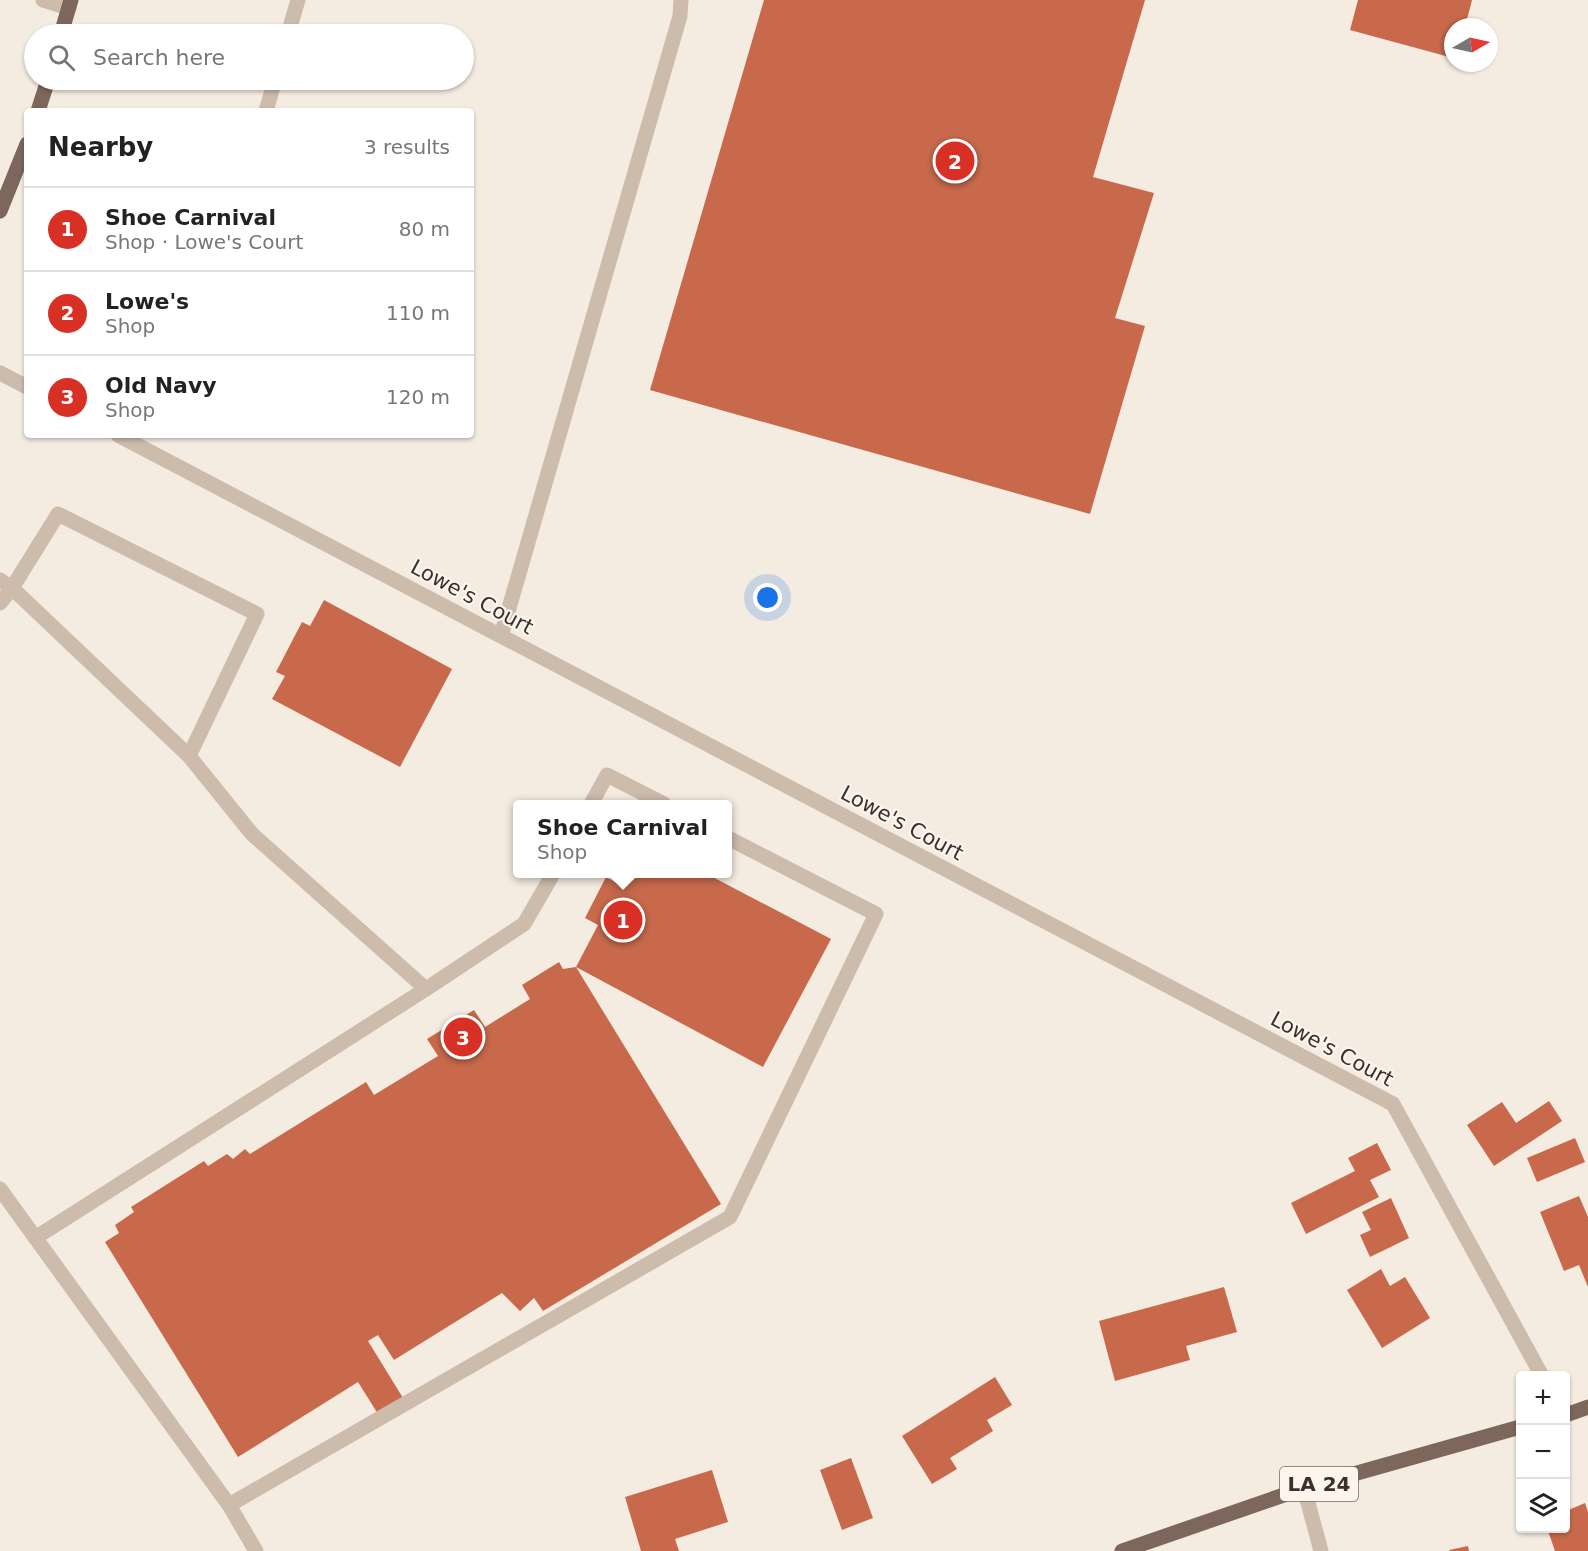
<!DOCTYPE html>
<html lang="en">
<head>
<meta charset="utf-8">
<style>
	body { margin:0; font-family:"DejaVu Sans",sans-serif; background:#f2f2f2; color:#222 }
	.controls { position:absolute; right:18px; bottom:18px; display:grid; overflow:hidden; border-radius:6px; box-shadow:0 2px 4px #0004 }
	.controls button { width:54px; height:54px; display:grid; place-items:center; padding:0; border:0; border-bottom:2px solid #e0e0e0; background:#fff; color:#222; font:30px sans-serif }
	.compass { position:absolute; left:1444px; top:18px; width:54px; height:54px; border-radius:50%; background:#fff; box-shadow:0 2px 4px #0004; rotate:81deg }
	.you { position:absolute; left:768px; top:598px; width:21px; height:21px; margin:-15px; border:4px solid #fff; border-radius:50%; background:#1a73e8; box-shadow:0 0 0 9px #1a73e833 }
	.badge { display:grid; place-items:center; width:39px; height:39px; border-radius:50%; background:#d93025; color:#fff; font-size:20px; font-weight:700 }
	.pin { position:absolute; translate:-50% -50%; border:3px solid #fff; box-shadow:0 2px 6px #0006 }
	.popup { position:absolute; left:513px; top:800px; width:219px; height:78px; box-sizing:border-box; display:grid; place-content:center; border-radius:6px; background:#fff; filter:drop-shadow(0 2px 4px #0005); font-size:20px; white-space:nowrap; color:#767676 }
	.popup b { font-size:22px; color:#222 }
	.popup::after { content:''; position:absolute; left:50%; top:100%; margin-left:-12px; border:12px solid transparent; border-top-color:#fff }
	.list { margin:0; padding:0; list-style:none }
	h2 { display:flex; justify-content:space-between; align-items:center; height:78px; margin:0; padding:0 24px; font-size:26px }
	h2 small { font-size:20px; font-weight:400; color:#767676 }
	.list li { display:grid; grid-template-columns:39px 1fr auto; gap:18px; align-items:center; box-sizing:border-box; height:84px; padding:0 24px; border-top:2px solid #e0e0e0 }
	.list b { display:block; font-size:22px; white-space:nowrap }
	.list p { margin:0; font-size:20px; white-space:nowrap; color:#767676 }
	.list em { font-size:20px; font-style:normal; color:#767676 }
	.icon { flex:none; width:33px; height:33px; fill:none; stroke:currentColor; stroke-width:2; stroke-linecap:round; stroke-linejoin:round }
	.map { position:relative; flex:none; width:1588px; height:1551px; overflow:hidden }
	.search { position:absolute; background:#fff; box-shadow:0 2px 4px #0004; left:24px; top:24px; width:450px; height:66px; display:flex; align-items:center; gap:15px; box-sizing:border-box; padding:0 21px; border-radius:33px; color:#767676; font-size:22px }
	.panel { position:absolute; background:#fff; box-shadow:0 2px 4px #0004; left:24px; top:108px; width:450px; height:330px; border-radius:6px }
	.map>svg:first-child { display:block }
	.building { fill:#c8694b }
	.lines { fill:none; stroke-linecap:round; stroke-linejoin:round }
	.minor { stroke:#cdbbac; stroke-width:15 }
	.major { stroke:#7d675c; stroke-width:15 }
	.labels { text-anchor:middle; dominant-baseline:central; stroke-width:4.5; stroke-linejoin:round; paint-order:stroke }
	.shield { fill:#fbf5ee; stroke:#756b66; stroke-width:1.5 }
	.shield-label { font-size:20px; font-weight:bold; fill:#3b302b }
	.street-label { font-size:21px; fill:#3b302b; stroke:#fbf5ee }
</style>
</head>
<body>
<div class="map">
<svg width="1588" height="1551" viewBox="0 0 1588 1551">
	<rect width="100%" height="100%" fill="#f4ebe1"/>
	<path class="building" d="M764 0H1145L1093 177 1154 193 1115 318 1145 326 1090 514 650 390Z
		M1358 0H1472L1465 27H1453V58L1350 30Z
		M324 600 452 669 400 767 272 699 285 676 276 672 302 622 310 626Z
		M622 874H707L831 939 763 1067 576 967 598 925 585 918 606 877 617 883Z
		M559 962 563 969 576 967 721 1204 543 1311 534 1298 520 1311 502 1293 394 1360 378 1335 368 1341 403 1398 378 1414 358 1382 238 1457 105 1242 119 1233 115 1225 134 1212 131 1207 204 1161 208 1166 227 1154 233 1159 245 1149 250 1154 366 1082 374 1095 438 1056 427 1039 474 1010 485 1027 530 999 522 985Z
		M1549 1101 1562 1121 1494 1166 1467 1125 1502 1102 1516 1123Z
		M1575 1138 1585 1162 1537 1182 1527 1158Z
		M1377 1143 1391 1170 1370 1180 1379 1197 1306 1234 1291 1203 1355 1171 1348 1158Z
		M1579 1196 1588 1217V1287L1579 1265 1564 1271 1540 1212Z
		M1391 1198 1409 1238 1370 1257 1360 1235 1371 1230 1362 1212Z
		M1381 1269 1390 1286 1405 1277 1430 1318 1382 1348 1347 1290Z
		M1224 1287 1237 1332 1186 1346 1190 1360 1115 1381 1099 1321Z
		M995 1377 1012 1405 987 1420 993 1431 950 1458 957 1469 932 1484 902 1436Z
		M851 1458 873 1518 842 1530 820 1470Z
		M712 1470 728 1522 675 1539 679 1551H641L625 1497Z
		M1585 1503 1588 1512V1551H1555L1547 1528H1566V1511Z
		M1468 1546 1469 1551H1450L1449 1550Z"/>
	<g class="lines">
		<path class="minor" d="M43 0 69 8
			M288 34 298 0
			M266 111 275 80
			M0 373 27 387
			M118 435 1393 1104 1542 1376
			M58 514 257 614 189 756 12 588Z
			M0 580 12 588 0 603
			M501 636 680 16 681 0
			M189 756 252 834 426 989 524 924 553 874
			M591 804 607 775 664 804
			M0 1189 229 1505 256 1551
			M35 1238 426 989
			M1304 1488 1321 1551
			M229 1505 730 1217 876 914 728 838"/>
		<path class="major" d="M61 34 71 0
			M38 111 48 80
			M0 211 27 144
			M1566 1415 1588 1407
			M1122 1551 1304 1488 1520 1427"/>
	</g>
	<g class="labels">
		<rect class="shield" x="1280" y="1467" width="78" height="34" rx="4.5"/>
		<g class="shield-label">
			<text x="1319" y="1484">LA 24</text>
		</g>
		<g class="street-label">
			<text transform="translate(472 597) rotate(28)">Lowe's Court</text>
			<text transform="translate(902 823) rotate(28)">Lowe's Court</text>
			<text transform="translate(1332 1049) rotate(28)">Lowe's Court</text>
		</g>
	</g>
</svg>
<div class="controls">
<button>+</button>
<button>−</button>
<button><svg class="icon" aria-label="layers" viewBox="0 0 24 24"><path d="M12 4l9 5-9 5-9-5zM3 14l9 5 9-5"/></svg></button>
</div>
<svg class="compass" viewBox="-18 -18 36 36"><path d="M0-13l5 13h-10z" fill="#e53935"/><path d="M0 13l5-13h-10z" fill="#767676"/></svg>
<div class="you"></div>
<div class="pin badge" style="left:623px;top:920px">1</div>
<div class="popup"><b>Shoe Carnival</b>Shop</div>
<div class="pin badge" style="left:955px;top:161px">2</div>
<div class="pin badge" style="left:463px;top:1037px">3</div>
<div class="search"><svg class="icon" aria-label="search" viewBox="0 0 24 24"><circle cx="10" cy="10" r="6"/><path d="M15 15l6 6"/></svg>Search here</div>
<section class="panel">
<h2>Nearby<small>3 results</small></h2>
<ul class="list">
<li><span class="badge">1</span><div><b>Shoe Carnival</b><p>Shop · Lowe's Court</p></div><em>80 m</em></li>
<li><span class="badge">2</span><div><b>Lowe's</b><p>Shop</p></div><em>110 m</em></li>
<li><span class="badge">3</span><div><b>Old Navy</b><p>Shop</p></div><em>120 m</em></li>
</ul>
</section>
</div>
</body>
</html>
